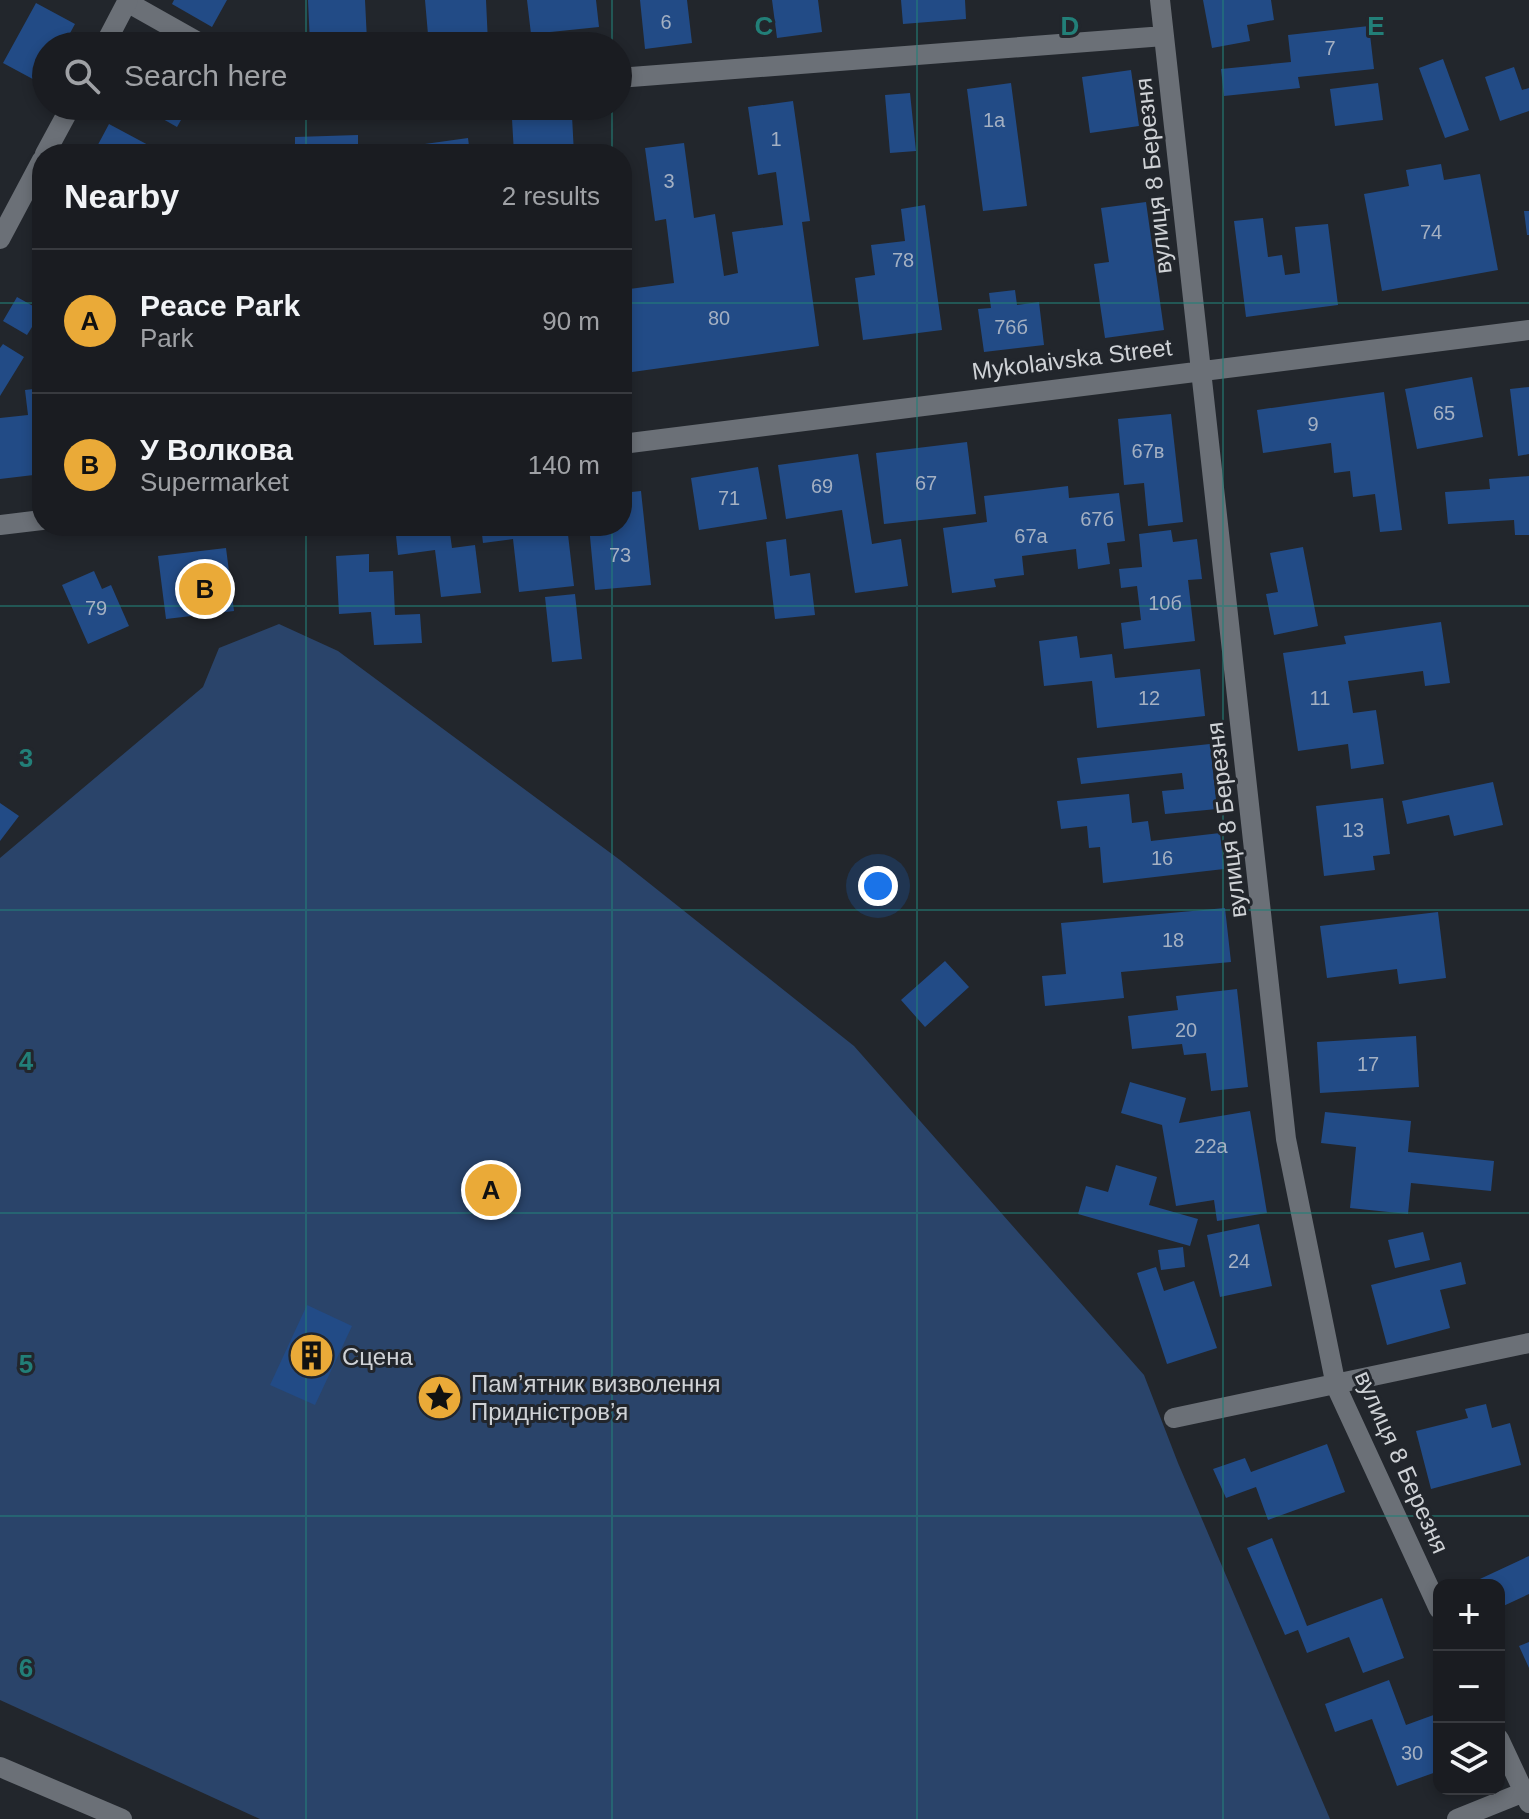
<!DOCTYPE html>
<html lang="en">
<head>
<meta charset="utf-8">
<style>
	body { margin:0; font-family:Helvetica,sans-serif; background:#27292e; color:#f1f3f6 }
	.controls { position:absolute; right:24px; bottom:24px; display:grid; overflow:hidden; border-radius:16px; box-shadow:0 4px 12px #0003 }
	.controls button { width:72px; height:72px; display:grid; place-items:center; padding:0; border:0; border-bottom:2px solid #383a3f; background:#1a1c21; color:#f1f3f6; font:40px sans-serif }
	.you { position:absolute; left:878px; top:886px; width:28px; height:28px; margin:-20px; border:6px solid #fff; border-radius:50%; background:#1a73e8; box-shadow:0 0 0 12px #1a73e833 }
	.badge { display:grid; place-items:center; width:52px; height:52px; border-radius:50%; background:#eaaa38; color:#111; font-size:26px; font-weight:700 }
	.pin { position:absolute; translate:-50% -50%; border:4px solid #fff; box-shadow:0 2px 8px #0006 }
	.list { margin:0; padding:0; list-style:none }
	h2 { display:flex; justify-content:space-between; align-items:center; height:104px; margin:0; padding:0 32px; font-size:34px }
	h2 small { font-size:26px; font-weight:400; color:#9fa1a5 }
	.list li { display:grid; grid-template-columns:52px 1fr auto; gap:24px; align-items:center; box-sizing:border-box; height:144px; padding:0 32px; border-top:2px solid #383a3f }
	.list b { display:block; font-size:30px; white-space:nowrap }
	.list p { margin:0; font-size:26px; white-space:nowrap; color:#9fa1a5 }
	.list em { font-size:26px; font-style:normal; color:#9fa1a5 }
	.icon { flex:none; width:44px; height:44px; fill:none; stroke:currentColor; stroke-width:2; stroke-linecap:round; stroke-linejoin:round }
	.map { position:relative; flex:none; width:1529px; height:1819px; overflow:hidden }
	.search { position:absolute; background:#1a1c21; box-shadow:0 4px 12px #0003; left:32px; top:32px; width:600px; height:88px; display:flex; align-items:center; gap:20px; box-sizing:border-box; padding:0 28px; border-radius:44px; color:#9fa1a5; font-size:30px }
	.panel { position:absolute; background:#1a1c21; box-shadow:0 4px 12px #0003; left:32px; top:144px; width:600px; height:392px; border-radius:32px }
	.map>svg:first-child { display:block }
	.green { fill:#2a446a }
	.building { fill:#224b86 }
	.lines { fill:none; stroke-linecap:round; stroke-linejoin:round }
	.street { stroke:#6b7077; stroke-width:20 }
	.secondary { stroke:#6b7077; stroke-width:20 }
	.grid { fill:none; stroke:#227f78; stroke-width:2; stroke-opacity:0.55 }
	.labels { text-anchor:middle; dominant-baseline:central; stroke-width:6; stroke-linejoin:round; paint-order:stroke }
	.number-label { font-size:20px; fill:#a4b0c2 }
	.street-label { font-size:24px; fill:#cfd2d6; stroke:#22262c }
	.poi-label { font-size:24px; fill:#cfd2d6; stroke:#22262c; text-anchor:start }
	.grid-label { font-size:26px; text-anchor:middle; font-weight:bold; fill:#227f78; stroke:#22262c; stroke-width:6; stroke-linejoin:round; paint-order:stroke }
</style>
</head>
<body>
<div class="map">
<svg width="1529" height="1819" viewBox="0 0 1529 1819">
	<rect width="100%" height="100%" fill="#22262c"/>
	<path class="green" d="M279 624 338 651 620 860 854 1046 1144 1375 1178 1463 1330 1819H260L0 1700V858L203 687 219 648Z"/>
	<path class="building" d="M174 0H227L212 27 172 4Z
		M308 0H365L367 41 310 44Z
		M425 0H486L488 43 429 46Z
		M527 0H596L599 27 531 34Z
		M640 0H687L692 43 645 49Z
		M772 0H818L822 32 777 38Z
		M901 0H965L966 19 903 24Z
		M1203 0H1271L1274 20 1247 25 1250 41 1212 48Z
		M36 3 75 24 63 46H46V77L42 84 3 63Z
		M1369 26 1374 69 1298 77 1300 88 1224 96 1221 69 1291 62 1288 35Z
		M1443 59 1469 130 1445 138 1419 68Z
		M1514 67 1522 90 1529 88V111L1500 121 1485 77Z
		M1131 70 1139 126 1090 133 1082 77Z
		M1011 83 1027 206 983 211 967 89Z
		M1378 83 1383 120 1335 126 1330 89Z
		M910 93 916 151 890 153 885 95Z
		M793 101 810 221 802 222 819 346 625 373 622 290 674 283 666 219 655 221 645 148 684 143 694 218 715 214 724 276 738 273 732 232 783 225 776 172 758 175 748 107Z
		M140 106H189L177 127Z
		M572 116 574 154H514L512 119Z
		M109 124 165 154H93Z
		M358 135V154H295V137Z
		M468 138 470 154H397L396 148Z
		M613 149V154H577V152Z
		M1441 164 1444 180 1480 174 1498 270 1382 291 1364 194 1409 186 1406 170Z
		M1146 202 1164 330 1105 338 1094 264 1109 262 1101 208Z
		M925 205 942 330 863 340 855 278 875 275 871 245 905 241 901 209Z
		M1524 211H1529V235H1527Z
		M1263 218 1268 257 1282 255 1285 275 1300 273 1295 227 1328 224 1338 305 1246 317 1234 221Z
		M1015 290 1017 305 1039 302 1044 345 984 352 978 309 991 308 989 293Z
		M17 297 42 311 27 335 3 321Z
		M3 344 24 357 0 396V348Z
		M1472 377 1483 437 1417 449 1405 389Z
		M1529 387V454L1518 456 1510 389Z
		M42 388V474L0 479V418L28 415 25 390Z
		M1384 392 1402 530 1380 532 1375 494 1353 497 1350 471 1334 473 1331 443 1263 453 1257 410Z
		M1171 414 1183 522 1148 526 1144 483 1124 485 1118 419Z
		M967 442 976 514 884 524 876 453Z
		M858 454 872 544 901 539 908 586 855 593 842 510 786 519 778 465Z
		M758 467 767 519 699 530 691 478Z
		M1529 476V535H1515L1514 520 1448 524 1445 492 1490 489 1489 479Z
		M1068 486 1069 498 1119 493 1125 541 1107 543 1110 564 1078 569 1076 549 1022 556 1024 575 994 579 996 587 952 593 943 528 987 522 984 496Z
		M641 491 651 585 595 590 589 526H622V493Z
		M395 526H449L452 548 475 545 481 593 441 597 435 550 398 555Z
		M481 526H567L574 586 519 592 513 539 483 543Z
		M1171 530 1173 542 1197 539 1202 579 1188 580 1195 641 1124 649 1121 623 1141 620 1137 586 1121 588 1119 569 1142 567 1139 534Z
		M786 539 790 576 810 573 815 615 775 619 766 542Z
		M1303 547 1318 626 1274 635 1266 594 1278 592 1270 553Z
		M226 548 234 611 166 619 158 556Z
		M369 554V572L393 571 395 615 420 614 422 643 374 645 371 612 339 614 336 556Z
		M94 571 102 589 111 585 129 626 88 644 62 585Z
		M575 594 582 659 552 662 545 597Z
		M1441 622 1450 683 1425 686 1423 671 1348 681 1353 713 1376 710 1384 764 1351 769 1348 744 1298 751 1283 653 1346 644 1344 636Z
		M1077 636 1080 658 1112 654 1115 678 1200 669 1205 716 1097 728 1092 681 1044 686 1039 641Z
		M1210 744 1217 809 1165 814 1162 791 1184 789 1182 773 1081 784 1077 758Z
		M1493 782 1503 825 1454 836 1449 815 1407 824 1402 801Z
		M1129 794 1132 823 1148 821 1151 841 1220 833 1224 869 1103 883 1100 847 1089 848 1087 826 1061 829 1057 801Z
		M1383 798 1390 854 1373 856 1375 870 1324 876 1316 806Z
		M0 803 19 816 0 841Z
		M1225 908 1231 962 1121 972 1124 998 1045 1006 1042 976 1066 974 1061 923Z
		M1438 912 1446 978 1399 984 1397 969 1327 978 1320 926Z
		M945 961 969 987 925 1027 901 1000Z
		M1237 989 1248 1087 1211 1091 1206 1053 1184 1055 1182 1044 1132 1049 1128 1016 1178 1010 1176 996Z
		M1416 1036 1419 1087 1320 1093 1317 1042Z
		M1130 1082 1186 1098 1179 1123 1250 1111 1267 1213 1217 1221 1214 1200 1176 1206 1162 1125 1121 1113Z
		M1325 1112 1411 1121 1408 1152 1494 1161 1491 1191 1411 1183 1408 1214 1350 1208 1356 1147 1321 1143Z
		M1116 1165 1157 1177 1149 1205 1198 1219 1190 1246 1078 1214 1086 1186 1108 1192Z
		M1259 1224 1272 1286 1220 1297 1207 1235Z
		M1423 1232 1430 1260 1395 1268 1388 1240Z
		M1183 1247 1185 1267 1161 1270 1158 1250Z
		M1461 1262 1466 1284 1440 1290 1450 1328 1387 1345 1371 1285Z
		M1156 1267 1164 1291 1194 1281 1217 1348 1167 1364 1137 1273Z
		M307 1305 352 1326 315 1405 270 1385Z
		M1486 1404 1492 1428 1510 1423 1521 1465 1431 1489 1416 1431 1468 1418 1465 1409Z
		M1327 1444 1345 1492 1268 1520 1256 1487 1226 1498 1213 1469 1245 1458 1251 1472Z
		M1272 1538 1307 1626 1382 1598 1404 1658 1363 1673 1349 1637 1307 1653 1298 1630 1285 1635 1247 1548Z
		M1529 1556V1594L1499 1608V1585H1467Z
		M1529 1642V1668L1519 1646Z
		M1389 1680 1406 1725 1439 1713V1771L1397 1786 1372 1719 1335 1732 1325 1704Z"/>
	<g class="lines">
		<path class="street" d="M1160 0 1286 1139 1336 1386 1439 1609
			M127 2 205 46
			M618 78 1164 36
			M622 444 1529 330
			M0 525 42 520
			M1174 1418 1529 1343
			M1499 1739 1529 1803
			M1457 1819 1529 1790"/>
		<path class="secondary" d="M104 46 128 0
			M45 154 71 106
			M0 239 42 160
			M0 1767 122 1819"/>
	</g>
	<path class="grid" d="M306 0V46M612 0V46M917 0V1819M1223 0V1819M306 106V154M612 106V154M0 303H42M622 303H1529M306 526V1819M612 526V1819M0 606H1529M0 910H1529M0 1213H1529M0 1516H1529"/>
	<defs>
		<symbol id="building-disc" viewBox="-11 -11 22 22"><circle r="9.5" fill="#eaaa38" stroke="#22262c"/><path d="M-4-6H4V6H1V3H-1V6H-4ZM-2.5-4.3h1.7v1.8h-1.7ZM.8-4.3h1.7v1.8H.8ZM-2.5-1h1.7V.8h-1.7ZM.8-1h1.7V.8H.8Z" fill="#111"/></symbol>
		<symbol id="sight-disc" viewBox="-11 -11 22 22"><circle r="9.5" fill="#eaaa38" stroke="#22262c"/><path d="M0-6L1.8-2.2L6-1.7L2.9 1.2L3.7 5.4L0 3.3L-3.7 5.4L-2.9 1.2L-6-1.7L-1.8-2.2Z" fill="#111"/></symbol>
	</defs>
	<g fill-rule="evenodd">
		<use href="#building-disc" x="286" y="1330" width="51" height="51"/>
		<use href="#sight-disc" x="414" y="1372" width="51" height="51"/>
	</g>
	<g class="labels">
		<g class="number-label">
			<text x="666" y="22">6</text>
			<text x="1330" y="48">7</text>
			<text x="994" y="120">1а</text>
			<text x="776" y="139">1</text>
			<text x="669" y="181">3</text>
			<text x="1431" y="232">74</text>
			<text x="903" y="260">78</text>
			<text x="719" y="318">80</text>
			<text x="1011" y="327">76б</text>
			<text x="1444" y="413">65</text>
			<text x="1313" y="424">9</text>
			<text x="1148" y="451">67в</text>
			<text x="926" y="483">67</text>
			<text x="822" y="486">69</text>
			<text x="729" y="498">71</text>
			<text x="1097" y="519">67б</text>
			<text x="1031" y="536">67а</text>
			<text x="620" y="555">73</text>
			<text x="1165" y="603">10б</text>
			<text x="96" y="608">79</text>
			<text x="1149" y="698">12</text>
			<text x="1320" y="698">11</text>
			<text x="1353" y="830">13</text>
			<text x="1162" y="858">16</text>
			<text x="1173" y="940">18</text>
			<text x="1186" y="1030">20</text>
			<text x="1368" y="1064">17</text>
			<text x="1211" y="1146">22а</text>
			<text x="1239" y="1261">24</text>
			<text x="1412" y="1753">30</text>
		</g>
		<g class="street-label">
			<text transform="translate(1153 176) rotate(-96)">вулиця 8 Березня</text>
			<text transform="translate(1072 359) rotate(-7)">Mykolaivska Street</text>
			<text transform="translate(1226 820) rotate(-97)">вулиця 8 Березня</text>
			<text transform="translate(1402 1462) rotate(66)">вулиця 8 Березня</text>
		</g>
		<g class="poi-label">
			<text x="342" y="1356">Сцена</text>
			<text x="471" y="1383">Пам’ятник визволення<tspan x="471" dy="28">Придністров’я</tspan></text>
		</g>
	</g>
	<g class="grid-label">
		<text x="764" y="35">C</text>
		<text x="1070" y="35">D</text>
		<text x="1376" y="35">E</text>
		<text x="26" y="767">3</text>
		<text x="26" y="1070">4</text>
		<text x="26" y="1373">5</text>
		<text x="26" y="1677">6</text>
	</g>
</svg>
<div class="controls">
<button>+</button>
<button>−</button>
<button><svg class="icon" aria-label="layers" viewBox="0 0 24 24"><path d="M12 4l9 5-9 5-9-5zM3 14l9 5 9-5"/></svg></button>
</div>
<div class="you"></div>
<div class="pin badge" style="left:491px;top:1190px">A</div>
<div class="pin badge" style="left:205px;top:589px">B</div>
<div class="search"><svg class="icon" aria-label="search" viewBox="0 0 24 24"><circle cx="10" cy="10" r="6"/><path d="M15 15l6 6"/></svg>Search here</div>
<section class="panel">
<h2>Nearby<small>2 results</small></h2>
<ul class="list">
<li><span class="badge">A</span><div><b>Peace Park</b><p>Park</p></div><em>90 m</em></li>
<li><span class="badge">B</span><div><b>У Волкова</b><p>Supermarket</p></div><em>140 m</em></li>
</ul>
</section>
</div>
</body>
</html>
